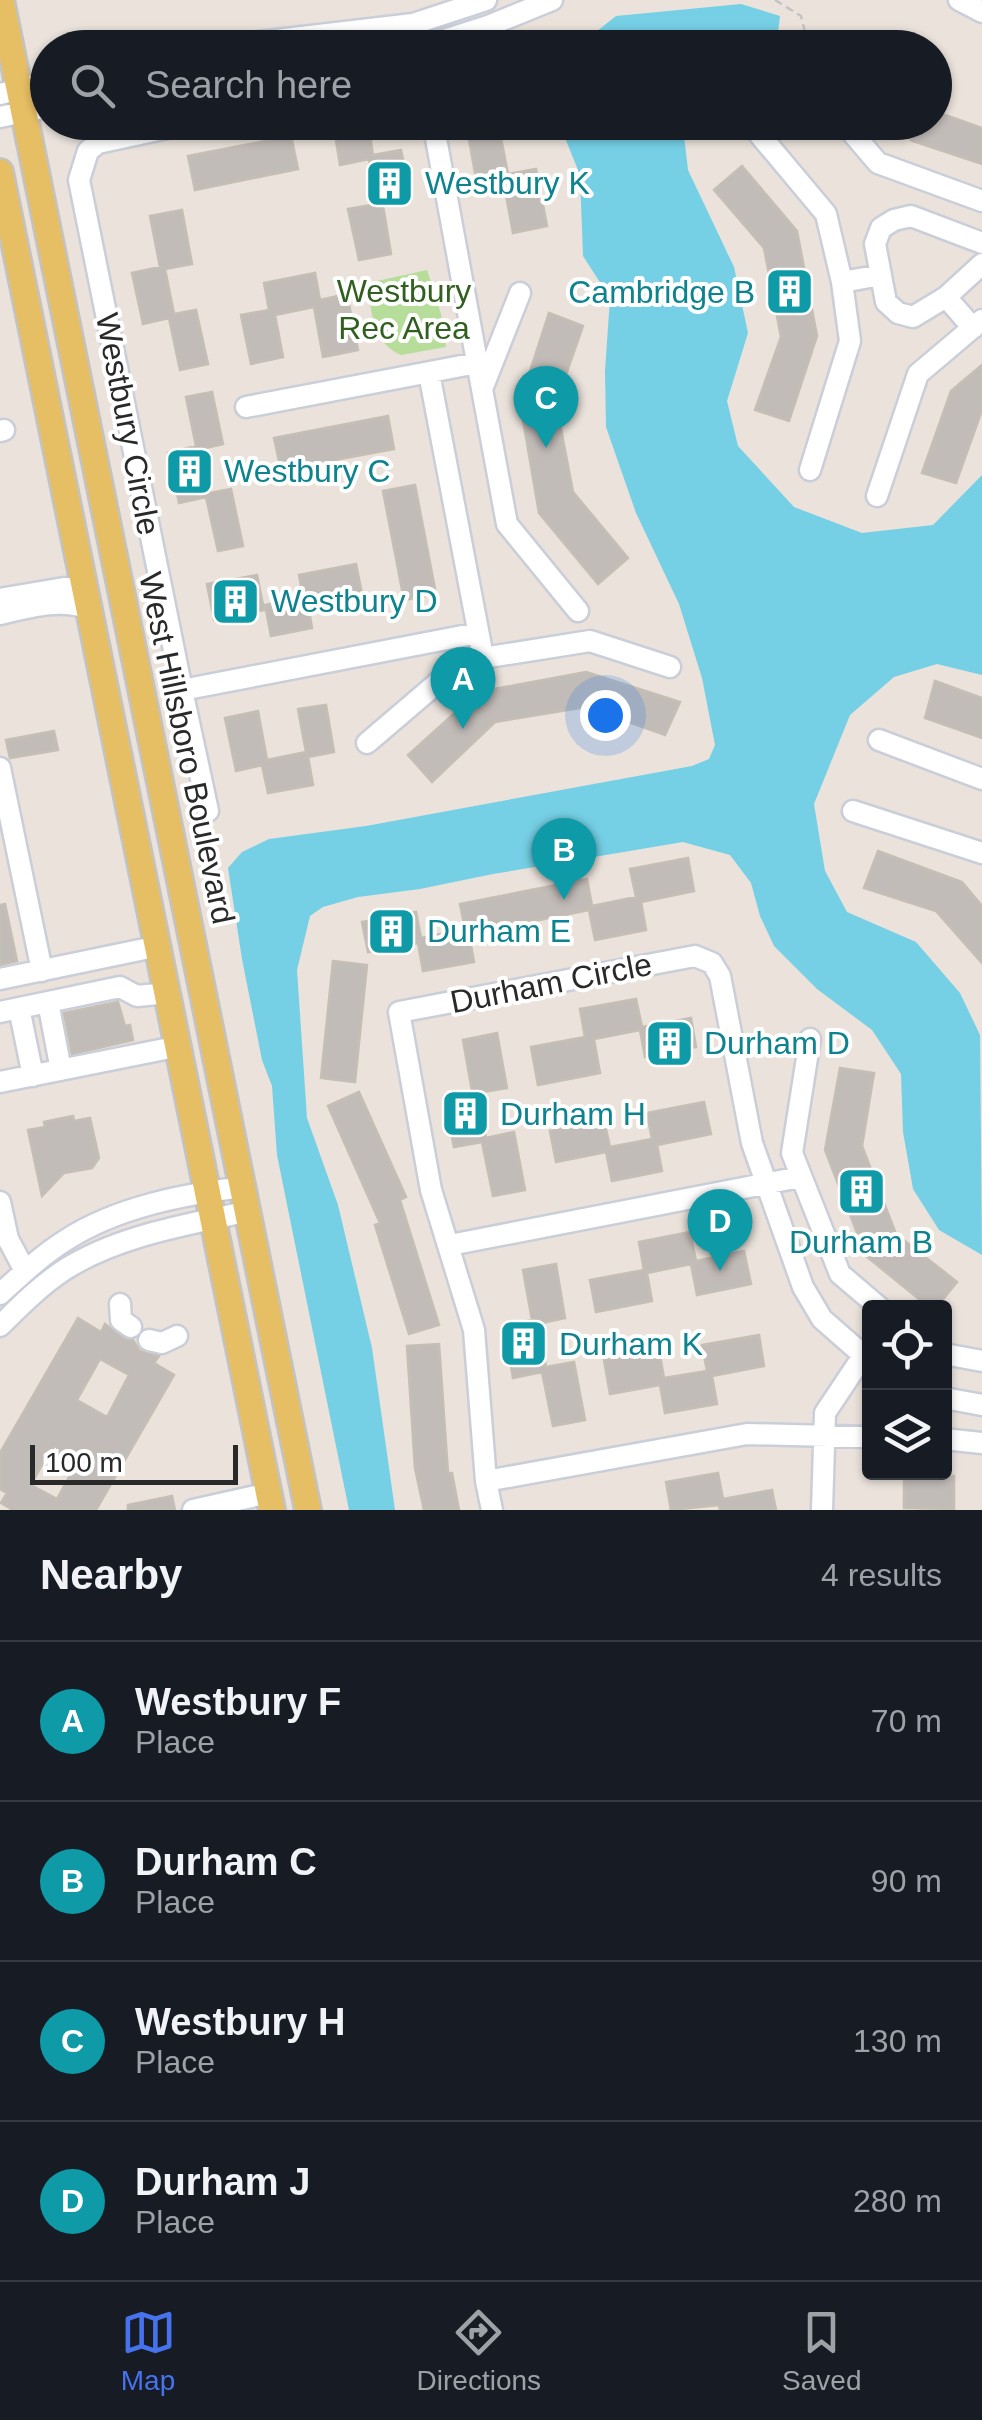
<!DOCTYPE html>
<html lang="en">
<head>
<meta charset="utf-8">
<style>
	body { margin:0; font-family:Arial,sans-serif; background:#242831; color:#f1f3f6 }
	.controls { position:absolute; right:30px; bottom:30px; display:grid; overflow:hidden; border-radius:10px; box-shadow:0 2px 8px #0004 }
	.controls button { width:90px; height:90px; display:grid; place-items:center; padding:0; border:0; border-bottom:2px solid #363941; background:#171b24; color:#f1f3f6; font:50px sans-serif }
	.scale { position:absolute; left:30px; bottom:25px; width:208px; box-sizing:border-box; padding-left:10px; border:5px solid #292929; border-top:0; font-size:28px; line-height:35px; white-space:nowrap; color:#292929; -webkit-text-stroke:8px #fff; paint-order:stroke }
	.you { position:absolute; left:605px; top:715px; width:35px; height:35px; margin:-25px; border:8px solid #fff; border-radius:50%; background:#1a73e8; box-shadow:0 0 0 15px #1a73e833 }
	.badge { display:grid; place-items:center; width:65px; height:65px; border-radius:50%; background:#4672ec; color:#fff; font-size:32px; font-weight:700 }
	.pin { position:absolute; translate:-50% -82px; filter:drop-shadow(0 2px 5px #0008) }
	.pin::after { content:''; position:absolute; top:52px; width:35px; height:30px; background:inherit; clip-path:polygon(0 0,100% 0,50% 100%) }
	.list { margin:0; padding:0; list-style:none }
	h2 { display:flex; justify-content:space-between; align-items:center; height:130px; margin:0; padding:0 40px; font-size:42px }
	h2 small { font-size:32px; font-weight:400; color:#9ea1a6 }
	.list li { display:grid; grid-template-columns:65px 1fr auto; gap:30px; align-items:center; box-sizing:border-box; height:160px; padding:0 40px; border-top:2px solid #363941 }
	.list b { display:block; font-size:38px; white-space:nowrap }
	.list p { margin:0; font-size:32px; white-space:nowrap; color:#9ea1a6 }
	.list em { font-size:32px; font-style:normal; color:#9ea1a6 }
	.icon { flex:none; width:55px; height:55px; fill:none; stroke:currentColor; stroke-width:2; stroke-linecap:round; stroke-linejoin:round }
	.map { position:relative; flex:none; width:982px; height:1510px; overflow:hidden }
	.search { position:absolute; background:#171b24; box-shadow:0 2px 8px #0004; left:30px; right:30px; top:30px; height:110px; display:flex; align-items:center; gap:25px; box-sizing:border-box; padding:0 35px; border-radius:55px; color:#9ea1a6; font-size:38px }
	.sheet { height:770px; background:#171b24 }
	nav { display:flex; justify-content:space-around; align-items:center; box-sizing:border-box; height:140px; border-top:2px solid #363941; background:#171b24; font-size:28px; color:#9ea1a6 }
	nav a { display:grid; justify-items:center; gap:5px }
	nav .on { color:#4672ec }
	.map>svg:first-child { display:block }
	.green { fill:#b7dd9b }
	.water { fill:#75d0e5 }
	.building { fill:#c2bcb8; stroke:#c5beb5; stroke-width:2.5; fill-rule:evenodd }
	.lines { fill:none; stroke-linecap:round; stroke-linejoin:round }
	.minor-casing { stroke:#caced9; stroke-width:25 }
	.major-casing { stroke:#c3c3c3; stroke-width:30 }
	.path { stroke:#c3c3c3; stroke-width:2.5; stroke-dasharray:8 5; stroke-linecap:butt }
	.minor { stroke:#fff; stroke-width:20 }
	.major { stroke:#e6be64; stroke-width:25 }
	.labels { text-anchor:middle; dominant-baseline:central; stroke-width:8; stroke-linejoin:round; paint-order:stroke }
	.culture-label { font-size:32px; fill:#0d838f; stroke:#fff; text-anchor:start }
	.park-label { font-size:32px; fill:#315f1f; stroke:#fff }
	.street-label { font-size:32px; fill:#292929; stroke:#fff }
</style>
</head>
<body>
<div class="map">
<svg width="982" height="1510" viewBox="0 0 982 1510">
	<rect width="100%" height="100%" fill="#eae2db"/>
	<path class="green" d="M427 270 441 314 446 347 401 355C372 343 371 311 368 283Z"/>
	<path class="water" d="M741 4 780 16 777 42 771 47H577L616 16Z
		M559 123H687L683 127 688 170 734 267 748 333 727 401 738 446 794 507 862 533 933 525 982 475V675L937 664 894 677 850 715 814 804 825 871 847 912 916 942 960 993 980 1035 982 1255 939 1230 913 1189 903 1132 901 1074 872 1030 817 989 774 946 760 916 751 883 730 855 683 842 493 874 420 889 358 897 323 907 310 916 297 970 307 1118 338 1205 372 1348 395 1510H349L277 1155 272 1086 262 1060 242 959 228 868 242 852 269 839 366 826 692 766 709 759 715 745 702 678 679 604 636 513 606 427 605 371 610 298 583 256 580 175Z"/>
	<path class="building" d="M934 111 982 128V164L913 141 885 122H934Z
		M333 122H368L373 155 401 150 411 200 383 206 391 254 359 260 348 209 377 204 369 159 340 165Z
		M499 128 508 174 536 169 547 226 513 233 503 179 477 184 468 134Z
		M291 136 298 169 195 190 188 156Z
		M742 166 797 231 817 336 789 421 755 410 781 337 764 248 714 190Z
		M182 210 192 264 165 269 174 314 196 310 208 364 180 370 169 318 143 324 132 273 160 267 150 216Z
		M315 273 320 300 347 294 358 350 323 357 314 307 275 315 283 357 251 364 241 315 269 310 264 283Z
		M549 313 583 326 556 403 573 492 628 558 598 584 539 513 520 402Z
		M982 365V410L956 483 922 473 951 391Z
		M212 392 223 444 201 449 210 493 231 489 243 546 218 551 206 497 179 503 168 453 196 446 186 397Z
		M388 416 394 449 281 470 274 438Z
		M415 485 436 594 404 600 383 491Z
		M356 564 362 594 308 605 312 628 271 636 265 605 303 597 299 575Z
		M257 575 264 610 214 620 207 584Z
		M586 672 680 702 665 735 586 707 495 722 432 782 408 755 478 692Z
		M935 681 982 698V738L925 718Z
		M326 705 334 752 308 757 313 785 268 793 262 765 236 771 225 718 258 711 267 760 306 752 298 709Z
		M54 731 58 750 10 758 6 740Z
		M878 851 962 882 982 906V963L936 911 864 888Z
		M688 858 694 891 641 902 646 930 595 940 589 910 469 934 474 962 423 971 418 943 368 952 362 922 416 912 421 938 465 929 460 904 587 879 592 906 636 897 630 869Z
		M5 904 17 961 0 965V905Z
		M333 961 367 965 355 1082 321 1078Z
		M636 999 642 1027 691 1018 696 1047 645 1057 640 1030 594 1039 600 1073 538 1085 531 1047 585 1037 580 1009Z
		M118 1002 125 1026 130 1025 133 1040 72 1054 64 1013Z
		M497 1033 507 1088 477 1093 486 1138 514 1132 525 1190 493 1196 482 1142 454 1147 444 1096 472 1091 463 1040Z
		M840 1068 874 1073 862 1146 896 1234 957 1282 936 1308H930L866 1256 825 1150Z
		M359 1092 406 1197 400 1200 439 1325 409 1334 375 1225 380 1223 328 1106Z
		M704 1102 711 1134 657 1145 662 1171 612 1181 606 1152 556 1162 550 1131 604 1120 610 1147 652 1139 647 1113Z
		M73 1116 74 1121 90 1118 99 1158 92 1168 64 1173 42 1196 28 1130 45 1127 44 1122Z
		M690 1232 696 1261 744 1251 751 1284 697 1295 691 1264 647 1273 652 1301 596 1312 590 1280 644 1270 639 1242Z
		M556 1264 565 1318 537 1324 546 1367 574 1362 585 1420 553 1426 542 1372 513 1378 504 1325 532 1320 523 1270Z
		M78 1318 101 1332 105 1324 123 1338 133 1340 140 1351 159 1356 154 1363 174 1375 96 1510H13L1 1503 7 1493 0 1489V1453ZM100 1359 129 1375 107 1417 77 1400ZM50 1450 76 1464 57 1499 31 1485Z
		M759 1335 764 1366 712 1376 717 1404 665 1413 660 1385 610 1394 604 1360 659 1350 664 1378 707 1371 702 1345Z
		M439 1344 448 1473H452L459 1510H424L415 1468 407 1346Z
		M718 1473 723 1499 772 1490 776 1510H720L719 1505 671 1510 666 1482Z
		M904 1475 954 1476V1509L904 1508Z
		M172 1496 175 1510H128V1505Z"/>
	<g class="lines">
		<defs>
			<path id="minor" d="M959 0 982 12
				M208 48 413 24 486 0
				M419 48 488 26 552 0
				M0 94 48 82
				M0 117 48 107
				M195 122 98 143 88 151 79 180 182 690 478 633
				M433 122 482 389
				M749 122 826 214 842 282 850 341 810 470
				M843 122 878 163 982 201
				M982 243 911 216 894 220 881 228 875 244 886 302 898 313 913 317 946 297 982 264
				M842 282 881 275
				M520 293 482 389 507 524 578 611
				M946 297 973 328
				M429 373 481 646
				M246 407 477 363 489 367
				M0 431 4 430
				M877 496 918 374 982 320
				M0 599 64 588 86 589
				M0 614C30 607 60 598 90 609
				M182 690 208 811
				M879 740 982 779
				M367 743 449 673 483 658 590 641 670 667
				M0 768 42 971
				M853 811 982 853
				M0 979 159 946
				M48 1002 61 1070
				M19 1008 33 1076
				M0 1012 120 987 137 996 168 993
				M810 1039 792 1153 840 1274 880 1308
				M0 1082 180 1046
				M0 1202 8 1239 25 1271
				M450 1245 800 1177
				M0 1294C21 1275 42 1255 66 1240 117 1207 185 1194 244 1187
				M120 1304 121 1320 131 1327
				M0 1326C20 1306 40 1286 64 1270 119 1235 187 1225 249 1211
				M149 1340 162 1343 177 1336
				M944 1354 982 1361
				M944 1398 982 1405
				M944 1439 982 1443
				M486 1481 747 1434 870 1437
				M193 1510 269 1493
				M492 1510 486 1481 474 1330 431 1190 399 1012 695 956 712 963 720 976 752 1143 803 1287 822 1319 870 1361
				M822 1510 825 1413 863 1356"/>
			<path id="major" d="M1 0 308 1510
				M0 172 272 1510"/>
		</defs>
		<use href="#minor" class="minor-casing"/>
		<use href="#major" class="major-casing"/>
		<path class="path" d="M775 0 801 16 809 48"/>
		<use href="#minor" class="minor"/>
		<use href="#major" class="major"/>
	</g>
	<defs>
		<symbol id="building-square" viewBox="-11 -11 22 22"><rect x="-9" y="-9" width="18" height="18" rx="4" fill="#0f9aa8" stroke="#fff"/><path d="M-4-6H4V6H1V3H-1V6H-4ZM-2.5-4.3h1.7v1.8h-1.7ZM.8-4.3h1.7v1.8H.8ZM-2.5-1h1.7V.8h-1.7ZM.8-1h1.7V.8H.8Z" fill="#fff"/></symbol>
	</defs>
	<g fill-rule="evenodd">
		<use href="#building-square" x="362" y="156" width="55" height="55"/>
		<use href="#building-square" x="762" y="264" width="55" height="55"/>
		<use href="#building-square" x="162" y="444" width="55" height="55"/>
		<use href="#building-square" x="208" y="574" width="55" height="55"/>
		<use href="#building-square" x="364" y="904" width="55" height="55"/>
		<use href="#building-square" x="642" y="1016" width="55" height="55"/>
		<use href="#building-square" x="438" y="1086" width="55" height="55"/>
		<use href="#building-square" x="834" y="1164" width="55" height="55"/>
		<use href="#building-square" x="496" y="1316" width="55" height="55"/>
	</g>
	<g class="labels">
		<g class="culture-label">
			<text x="425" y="183">Westbury K</text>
			<text x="755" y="292" text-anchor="end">Cambridge B</text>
			<text x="224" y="471">Westbury C</text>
			<text x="271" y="601">Westbury D</text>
			<text x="427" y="931">Durham E</text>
			<text x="704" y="1043">Durham D</text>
			<text x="500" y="1114">Durham H</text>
			<text x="861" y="1242" text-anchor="middle">Durham B</text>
			<text x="559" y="1344">Durham K</text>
		</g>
		<g class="park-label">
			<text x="404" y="291">Westbury<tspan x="404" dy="37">Rec Area</tspan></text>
		</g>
		<g class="street-label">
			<text transform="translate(128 424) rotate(79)">Westbury Circle</text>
			<text transform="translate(187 748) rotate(78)">West Hillsboro Boulevard</text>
			<text transform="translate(551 983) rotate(-11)">Durham Circle</text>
		</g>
	</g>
</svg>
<div class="controls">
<button><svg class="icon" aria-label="locate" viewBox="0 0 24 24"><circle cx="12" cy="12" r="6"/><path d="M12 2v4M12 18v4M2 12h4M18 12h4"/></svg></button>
<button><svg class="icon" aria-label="layers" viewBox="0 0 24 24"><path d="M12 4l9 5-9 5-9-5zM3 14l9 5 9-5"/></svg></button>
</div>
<div class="scale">100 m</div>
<div class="you"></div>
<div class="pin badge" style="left:463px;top:729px;background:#0f9aa8">A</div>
<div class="pin badge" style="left:564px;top:900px;background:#0f9aa8">B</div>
<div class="pin badge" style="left:546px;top:448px;background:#0f9aa8">C</div>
<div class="pin badge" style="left:720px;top:1271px;background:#0f9aa8">D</div>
<div class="search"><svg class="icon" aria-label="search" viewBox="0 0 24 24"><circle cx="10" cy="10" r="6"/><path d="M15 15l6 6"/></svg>Search here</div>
</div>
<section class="sheet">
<h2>Nearby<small>4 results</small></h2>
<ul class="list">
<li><span class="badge" style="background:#0f9aa8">A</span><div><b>Westbury F</b><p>Place</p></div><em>70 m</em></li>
<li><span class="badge" style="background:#0f9aa8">B</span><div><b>Durham C</b><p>Place</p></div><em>90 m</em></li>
<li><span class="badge" style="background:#0f9aa8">C</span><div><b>Westbury H</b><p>Place</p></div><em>130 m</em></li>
<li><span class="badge" style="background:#0f9aa8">D</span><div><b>Durham J</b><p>Place</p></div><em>280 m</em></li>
</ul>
</section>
<nav>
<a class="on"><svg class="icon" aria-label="map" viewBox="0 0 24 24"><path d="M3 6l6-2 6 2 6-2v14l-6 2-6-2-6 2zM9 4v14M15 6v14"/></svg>Map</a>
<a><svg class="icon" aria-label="directions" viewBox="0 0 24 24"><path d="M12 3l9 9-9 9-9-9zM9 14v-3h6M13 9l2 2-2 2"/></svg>Directions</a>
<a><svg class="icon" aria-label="saved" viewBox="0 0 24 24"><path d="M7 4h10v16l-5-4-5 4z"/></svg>Saved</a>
</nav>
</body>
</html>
